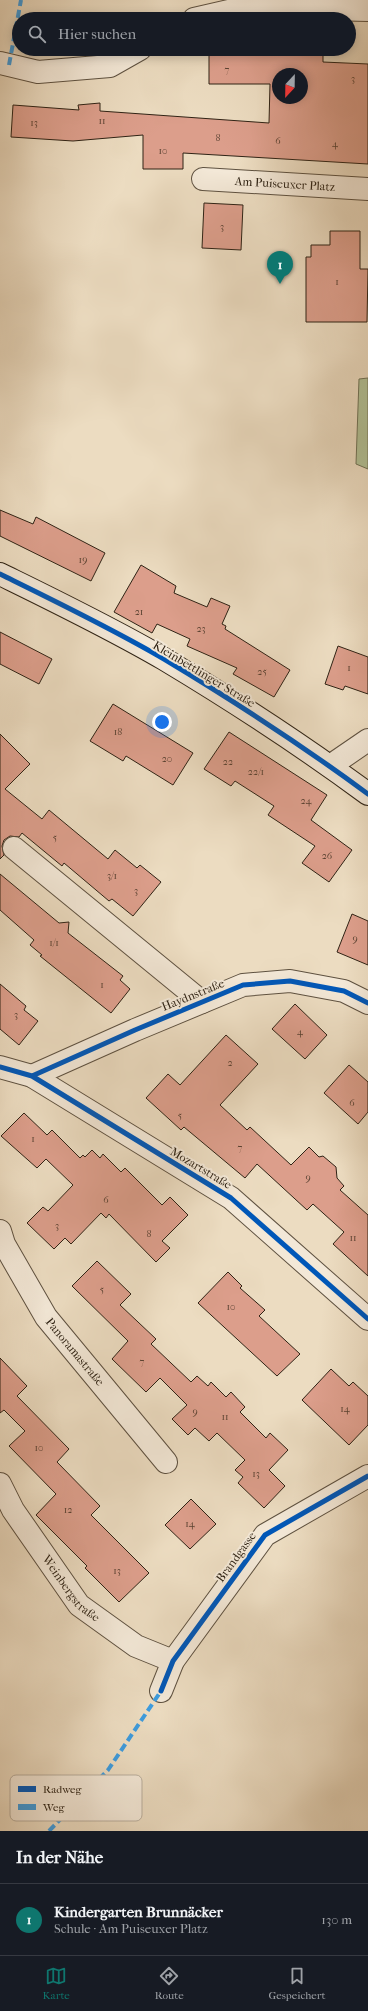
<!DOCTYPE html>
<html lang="de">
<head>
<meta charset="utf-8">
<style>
	body { margin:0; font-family:"IM FELL French Canon",serif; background:#20242c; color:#f1f3f6 }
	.compass { position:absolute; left:272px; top:68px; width:36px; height:36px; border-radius:50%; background:#171b24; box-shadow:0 2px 10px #0003; rotate:202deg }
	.you { position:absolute; left:162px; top:722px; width:14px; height:14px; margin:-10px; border:3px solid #fff; border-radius:50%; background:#1a73e8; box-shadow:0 0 0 6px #1a73e833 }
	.badge { display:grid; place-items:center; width:26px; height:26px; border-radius:50%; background:#0f766e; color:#fff; font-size:13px; font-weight:700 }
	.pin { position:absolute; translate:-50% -33px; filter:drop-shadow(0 1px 2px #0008) }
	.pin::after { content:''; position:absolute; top:21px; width:14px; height:12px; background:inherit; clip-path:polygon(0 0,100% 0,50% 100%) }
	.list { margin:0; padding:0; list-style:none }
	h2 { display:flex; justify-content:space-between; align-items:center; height:52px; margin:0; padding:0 16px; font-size:17px }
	h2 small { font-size:13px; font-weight:400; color:#9ea1a6 }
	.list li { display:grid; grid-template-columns:26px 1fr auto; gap:12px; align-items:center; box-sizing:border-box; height:72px; padding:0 16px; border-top:1px solid #363941 }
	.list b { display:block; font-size:15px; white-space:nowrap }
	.list p { margin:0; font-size:13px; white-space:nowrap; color:#9ea1a6 }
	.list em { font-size:13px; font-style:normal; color:#9ea1a6 }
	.icon { flex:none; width:22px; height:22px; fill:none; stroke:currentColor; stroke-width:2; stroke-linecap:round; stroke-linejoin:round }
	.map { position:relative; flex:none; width:368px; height:1831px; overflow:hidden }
	.search { position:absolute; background:#171b24; box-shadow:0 2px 10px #0003; left:12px; right:12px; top:12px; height:44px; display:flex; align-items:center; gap:10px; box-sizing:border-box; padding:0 14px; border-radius:22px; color:#9ea1a6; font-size:15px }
	.sheet { height:124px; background:#171b24 }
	nav { display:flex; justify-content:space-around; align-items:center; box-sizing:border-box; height:56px; border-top:1px solid #363941; background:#171b24; font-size:11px; color:#9ea1a6 }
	nav a { display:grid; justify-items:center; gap:2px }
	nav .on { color:#0f766e }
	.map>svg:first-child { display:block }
	.green { fill:#b2c297; stroke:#707256 }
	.building { fill:#dc9e8b; stroke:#2f2315; fill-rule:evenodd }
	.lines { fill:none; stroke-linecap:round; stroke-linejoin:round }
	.street-casing { stroke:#5e5140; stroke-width:24 }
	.secondary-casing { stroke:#2f2315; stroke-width:24 }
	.street { stroke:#f3e8d7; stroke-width:22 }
	.secondary { stroke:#f3e8d7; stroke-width:22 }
	.quiet { stroke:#3d9cdf; stroke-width:4; stroke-dasharray:8 4; stroke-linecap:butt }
	.cycleway-casing { stroke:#f3e8d7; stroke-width:8 }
	.cycleway { stroke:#0057b8; stroke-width:5 }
	.labels { text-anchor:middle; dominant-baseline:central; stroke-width:4; stroke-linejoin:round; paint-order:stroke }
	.number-label { font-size:10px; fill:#5a4232 }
	.street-label { font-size:12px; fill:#2f2315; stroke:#f3e8d7 }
	.key { fill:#f3e8d7; stroke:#b8ad9d; stroke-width:1 }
	.key-label { font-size:11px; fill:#2f2315 }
</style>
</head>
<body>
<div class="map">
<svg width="368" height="1831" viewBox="0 0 368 1831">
	<rect width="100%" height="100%" fill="#ecdcc1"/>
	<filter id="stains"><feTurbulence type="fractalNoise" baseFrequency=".005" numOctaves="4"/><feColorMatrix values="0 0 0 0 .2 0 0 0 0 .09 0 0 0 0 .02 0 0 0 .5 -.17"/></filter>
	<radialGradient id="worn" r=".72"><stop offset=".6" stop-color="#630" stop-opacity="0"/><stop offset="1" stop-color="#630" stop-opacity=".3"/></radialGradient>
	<path class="green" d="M368 378V469L356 464 359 379Z"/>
	<path class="building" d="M271 49 323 52V62L368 64V164L183 153V169H143V135L73 141 11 137 13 105 79 110 78 105 100 103V111L269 123 270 84H209V55H271ZM278 74H302V98H278Z
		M204 203 243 205 241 250 202 248Z
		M330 231H360V269H368L367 322H306V257H311V245H330Z
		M0 510 33 524 36 517 105 553 91 581 0 536Z
		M141 565 176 586 174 593 207 607 211 598 230 606 222 624 226 626 225 629 290 670 274 697 233 674 237 668 187 646 190 639 157 624 152 633 114 612Z
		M0 632 52 659 39 684 0 664Z
		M338 646 368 657V694L345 686 343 690 325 684Z
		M113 704 193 753 173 785 126 756 123 761 90 741Z
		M229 732 327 795 311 820 352 850 329 882 302 863 315 846 268 815 274 806 235 781 231 786 204 769Z
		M0 734 30 764 5 789 42 819 49 810 108 859 115 850 137 868 140 865 161 882 133 916 112 899 109 901 64 863 62 866 22 833 19 837 10 836 4 840 2 846 4 855 0 859Z
		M0 874 59 923 69 922 68 933 123 976 120 980 130 989 111 1013 40 956 42 955 30 945 34 940 0 910Z
		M352 914 368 921V965L337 952Z
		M0 984 26 1006 24 1010 38 1021 19 1045 0 1029Z
		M295 1004 327 1035 305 1059 272 1029Z
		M226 1035 258 1064 220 1105 247 1130 250 1127 291 1165 309 1147 319 1157 323 1156 336 1167 337 1178 344 1186 340 1190 368 1215V1276L333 1244 344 1232 313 1204 307 1210 257 1164 245 1178 184 1127 181 1130 146 1098 168 1074 180 1085Z
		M349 1065 368 1082V1112L358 1124 324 1093Z
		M24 1113 47 1135 52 1130 80 1158 83 1155 85 1157 92 1150 100 1158 103 1154 121 1172 125 1168 162 1205 170 1197 188 1215 162 1241 170 1248 156 1262 109 1214 106 1218 101 1213 71 1244 65 1238 54 1249 27 1223 43 1207 48 1211 73 1185 46 1159 37 1168 1 1136Z
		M97 1261 131 1294 120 1305 156 1339 151 1344 191 1382 197 1376 208 1386 211 1382 226 1397 231 1392 245 1407 240 1412 266 1438 270 1433 288 1450 269 1470 285 1486 264 1508 238 1483 243 1477 235 1470 245 1460 217 1433 209 1441 195 1428 188 1435 172 1419 187 1405 160 1378 146 1392 112 1359 128 1341 72 1286Z
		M228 1272 242 1286 240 1288 265 1310 259 1316 300 1354 277 1376 198 1303Z
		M0 1358 27 1386 17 1396 69 1449 57 1462 100 1506 91 1515 149 1573 119 1602 85 1568 87 1566 36 1515 56 1494 9 1446 25 1431 4 1410 0 1413Z
		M331 1369 349 1386 353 1382 368 1396V1425L349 1445 302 1400Z
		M191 1499 216 1524 190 1549 165 1525Z"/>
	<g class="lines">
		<defs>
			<g id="street">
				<path d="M194 19 246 7 368 10"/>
				<path d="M0 63 38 72 110 66 140 49"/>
				<path id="s1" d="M203 179 368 189"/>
				<path d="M330 766 368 740"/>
				<path d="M14 848 202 1002"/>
				<path d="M0 1067 32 1076 231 1198 368 1319"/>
				<path d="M32 1076 135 1030 243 985 290 981 344 991 368 1003"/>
				<path id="s2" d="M0 1231 4 1244 46 1317 166 1462"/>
				<path id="s3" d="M0 1484 13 1510 79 1605 136 1646 173 1661"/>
				<path d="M161 1691 173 1661 265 1535 368 1476"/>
			</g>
			<path id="secondary" d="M0 574C55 601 111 628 164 659 234 701 303 746 368 794"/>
		</defs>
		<use href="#street" class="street-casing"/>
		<use href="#secondary" class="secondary-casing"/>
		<use href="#street" class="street"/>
		<use href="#secondary" class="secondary"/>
		<path class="quiet" d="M9 65 21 0
			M49 1831 108 1770 161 1691"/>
		<defs>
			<path id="cycleway" d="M0 574C55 601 111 628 164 659 234 701 303 746 368 794
				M0 1067 32 1076 231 1198 368 1319
				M32 1076 135 1030 243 985 290 981 344 991 368 1003
				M161 1691 173 1661 265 1535 368 1476"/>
		</defs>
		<use href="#cycleway" class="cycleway-casing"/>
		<use href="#cycleway" class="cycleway"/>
	</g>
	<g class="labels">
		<g class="number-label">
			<text x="227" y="70">7</text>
			<text x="353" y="79">3</text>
			<text x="102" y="121">11</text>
			<text x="34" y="123">13</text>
			<text x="218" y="138">8</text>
			<text x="278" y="141">6</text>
			<text x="335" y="144">4</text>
			<text x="163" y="151">10</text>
			<text x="222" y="227">3</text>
			<text x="337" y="282">1</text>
			<text x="83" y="560">19</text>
			<text x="139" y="612">21</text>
			<text x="201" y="629">23</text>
			<text x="349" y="668">1</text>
			<text x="262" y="672">25</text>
			<text x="118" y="732">18</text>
			<text x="167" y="759">20</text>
			<text x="228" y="762">22</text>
			<text x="256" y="772">22/1</text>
			<text x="306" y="801">24</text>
			<text x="55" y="838">5</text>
			<text x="327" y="856">26</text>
			<text x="112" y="876">3/1</text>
			<text x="136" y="891">3</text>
			<text x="355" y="939">9</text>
			<text x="54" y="943">1/1</text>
			<text x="102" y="985">1</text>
			<text x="16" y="1015">3</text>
			<text x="300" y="1032">4</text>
			<text x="230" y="1063">2</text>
			<text x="352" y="1103">6</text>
			<text x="180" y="1116">5</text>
			<text x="33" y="1139">1</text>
			<text x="240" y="1148">7</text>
			<text x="308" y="1178">9</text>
			<text x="106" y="1200">6</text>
			<text x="57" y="1226">3</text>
			<text x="149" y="1234">8</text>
			<text x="353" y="1238">11</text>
			<text x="102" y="1290">5</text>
			<text x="231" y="1307">10</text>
			<text x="142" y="1362">7</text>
			<text x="345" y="1409">14</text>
			<text x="195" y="1412">9</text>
			<text x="225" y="1417">11</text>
			<text x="39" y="1448">10</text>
			<text x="256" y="1474">13</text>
			<text x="68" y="1510">12</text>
			<text x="190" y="1524">14</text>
			<text x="117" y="1571">13</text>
		</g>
		<g class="street-label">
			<text stroke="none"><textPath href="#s1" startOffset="82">Am Puiseuxer Platz</textPath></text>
			<text transform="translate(204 674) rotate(31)">Kleinbettlinger Straße</text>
			<text transform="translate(193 995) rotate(-22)">Haydnstraße</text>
			<text transform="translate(201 1168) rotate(31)">Mozartstraße</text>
			<text stroke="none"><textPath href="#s2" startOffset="143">Panoramastraße</textPath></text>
			<text transform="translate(236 1557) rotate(-54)">Brandgasse</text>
			<text stroke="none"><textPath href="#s3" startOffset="127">Weinbergstraße</textPath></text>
		</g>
	</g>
	<rect x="10" y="1775" width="132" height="46" rx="6" class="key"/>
	<rect x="18" y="1786" width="18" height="6" fill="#0057b8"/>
	<rect x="18" y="1804" width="18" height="6" fill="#3d9cdf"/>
	<g class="key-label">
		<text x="43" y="1793">Radweg</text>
		<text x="43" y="1811">Weg</text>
	</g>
	<rect width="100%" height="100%" filter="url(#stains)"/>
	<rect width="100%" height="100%" fill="url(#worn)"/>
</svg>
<svg class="compass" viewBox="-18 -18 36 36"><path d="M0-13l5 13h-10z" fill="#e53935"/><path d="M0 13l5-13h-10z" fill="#9ea1a6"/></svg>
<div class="you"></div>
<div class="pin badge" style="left:280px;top:284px">1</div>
<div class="search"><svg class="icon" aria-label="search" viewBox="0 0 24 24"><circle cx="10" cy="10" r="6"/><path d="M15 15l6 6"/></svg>Hier suchen</div>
</div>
<section class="sheet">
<h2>In der Nähe<small></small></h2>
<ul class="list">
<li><span class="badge">1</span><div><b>Kindergarten Brunnäcker</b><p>Schule · Am Puiseuxer Platz</p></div><em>130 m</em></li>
</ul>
</section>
<nav>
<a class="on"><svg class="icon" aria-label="map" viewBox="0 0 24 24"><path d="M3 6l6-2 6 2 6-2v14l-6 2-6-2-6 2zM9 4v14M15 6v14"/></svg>Karte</a>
<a><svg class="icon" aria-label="directions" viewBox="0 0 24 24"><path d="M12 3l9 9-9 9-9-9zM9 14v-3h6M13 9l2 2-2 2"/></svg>Route</a>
<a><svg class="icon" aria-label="saved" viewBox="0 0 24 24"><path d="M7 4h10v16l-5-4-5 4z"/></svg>Gespeichert</a>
</nav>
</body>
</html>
